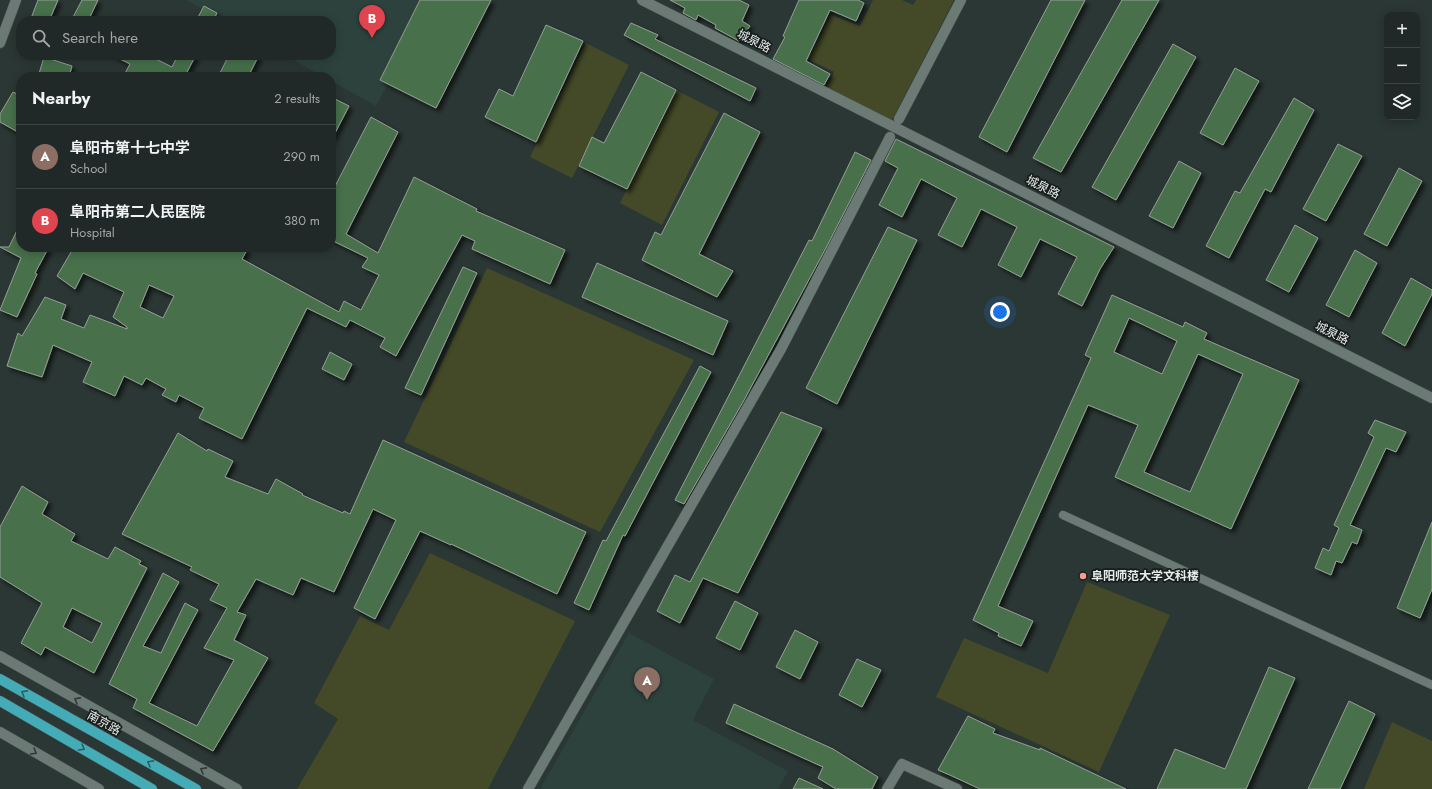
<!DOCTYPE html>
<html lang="en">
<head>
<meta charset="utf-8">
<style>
	body { margin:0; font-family:Jost,"Noto Sans SC",sans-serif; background:#28312f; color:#f1f3f6 }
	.controls { position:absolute; right:12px; top:12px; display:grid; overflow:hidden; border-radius:8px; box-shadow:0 2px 10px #0003 }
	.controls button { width:36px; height:36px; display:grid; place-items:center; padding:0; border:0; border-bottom:1px solid #3d4544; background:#202927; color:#f1f3f6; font:20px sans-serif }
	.you { position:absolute; left:1000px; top:312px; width:14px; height:14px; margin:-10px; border:3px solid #fff; border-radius:50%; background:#1a73e8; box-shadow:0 0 0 6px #1a73e833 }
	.badge { display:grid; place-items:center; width:26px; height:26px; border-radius:50%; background:#f59c94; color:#fff; font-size:13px; font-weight:700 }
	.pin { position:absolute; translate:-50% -33px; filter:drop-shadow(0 1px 2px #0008) }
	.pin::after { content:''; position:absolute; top:21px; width:14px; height:12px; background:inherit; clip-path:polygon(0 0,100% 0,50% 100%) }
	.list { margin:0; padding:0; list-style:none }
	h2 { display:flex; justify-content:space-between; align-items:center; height:52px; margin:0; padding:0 16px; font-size:17px }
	h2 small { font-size:13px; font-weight:400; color:#a2a6a7 }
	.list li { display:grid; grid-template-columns:26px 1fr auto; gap:12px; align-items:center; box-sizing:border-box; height:64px; padding:0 16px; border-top:1px solid #3d4544 }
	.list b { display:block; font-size:15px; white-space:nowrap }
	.list p { margin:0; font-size:13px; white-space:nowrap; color:#a2a6a7 }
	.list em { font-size:13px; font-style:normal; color:#a2a6a7 }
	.icon { flex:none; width:22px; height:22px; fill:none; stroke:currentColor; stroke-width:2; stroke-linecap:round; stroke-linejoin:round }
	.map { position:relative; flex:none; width:1432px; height:789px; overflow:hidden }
	.search { position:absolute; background:#202927; box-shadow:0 2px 10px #0003; left:16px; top:16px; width:320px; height:44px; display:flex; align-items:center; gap:10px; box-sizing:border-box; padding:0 14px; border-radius:16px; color:#a2a6a7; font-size:15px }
	.panel { position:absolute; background:#202927; box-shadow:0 2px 10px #0003; left:16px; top:72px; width:320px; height:180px; border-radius:16px }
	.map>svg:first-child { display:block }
	.built { fill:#2d423d }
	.green { fill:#444a27 }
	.building { fill:#47704c; stroke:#959f96; fill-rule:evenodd; filter:url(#shadow) }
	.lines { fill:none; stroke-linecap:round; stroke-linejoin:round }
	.pedestrian-casing { stroke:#4a5552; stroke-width:9 }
	.minor-casing { stroke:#4a5552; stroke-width:11 }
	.tertiary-casing { stroke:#4a5552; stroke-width:11 }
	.secondary-casing { stroke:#4a5552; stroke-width:11 }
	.primary-casing { stroke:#4a5552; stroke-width:11 }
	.pedestrian { stroke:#6c7a76; stroke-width:8 }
	.minor { stroke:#6c7a76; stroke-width:10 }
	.tertiary { stroke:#6c7a76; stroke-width:10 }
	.secondary { stroke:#6c7a76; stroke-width:10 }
	.primary { stroke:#44acb7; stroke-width:10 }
	.oneway { stroke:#2c5d62 }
	.oneway2 { stroke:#313937 }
	.poi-dot { fill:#f59c94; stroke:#181d1c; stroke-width:1.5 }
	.labels { text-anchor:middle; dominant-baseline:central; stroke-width:3.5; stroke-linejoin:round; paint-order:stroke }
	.street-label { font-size:12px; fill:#e5edeb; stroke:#181d1c }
	.poi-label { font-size:12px; font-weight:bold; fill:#e5edeb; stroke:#181d1c; text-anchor:start }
</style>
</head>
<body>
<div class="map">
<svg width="1432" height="789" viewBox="0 0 1432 789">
	<defs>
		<filter id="shadow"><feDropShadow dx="3.5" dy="3.5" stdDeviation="2" flood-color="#0009"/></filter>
	</defs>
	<rect width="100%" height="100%" fill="#2b3734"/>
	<path class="built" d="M186 0H434L376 106 331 81V77H324L285 55H331V21H224Z
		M629 633 714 679 693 720 788 771 778 789H540Z"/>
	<path class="green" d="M873 0H902L913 5 916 0H954L892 120 826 89 834 72 808 59 831 15 860 26Z
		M586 43 629 65 572 178 530 157Z
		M676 90 719 112 662 225 620 203Z
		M487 268 694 360 600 532 404 442Z
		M430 553 575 621 488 789H297L338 719 314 703 360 616 389 630Z
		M1087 582 1170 615 1099 772 936 697 964 638 1048 673Z
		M1392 722 1432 741V789H1364Z"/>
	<path class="building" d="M38 0H58L49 21H30Z
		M82 0H98L88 21H71Z
		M420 0H491L436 108 380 80Z
		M670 0H739L749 5 742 21 750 26 739 41 715 28 716 25 698 15 696 20 683 13 685 8Z
		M799 0H858L864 3 856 21 830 10 806 61 830 74 824 85 773 59 785 37 783 36Z
		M1051 0H1085L1007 152 979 137Z
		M1122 0H1159L1061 172 1033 158Z
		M204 6 217 13 213 21H196Z
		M631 23 658 35 655 39 756 88 750 101 624 35Z
		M546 25 583 41 536 142 485 117 499 89 513 96Z
		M1173 44 1196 57 1116 200 1092 187Z
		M112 55H148L172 67 178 55H196L186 74 191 77H123L130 64Z
		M229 55H259L248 77H218Z
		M44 57 72 66 69 77H38Z
		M1235 68 1259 81 1223 145 1200 133Z
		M641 72 676 90 627 189 579 166 592 137 604 143Z
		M13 92 21 96V122L16 131 0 122V114Z
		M331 97 349 106 331 141Z
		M1294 98 1314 110 1271 192 1265 189 1229 258 1206 246 1235 191 1240 193Z
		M724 113 760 132 699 254 733 271 717 297 642 260 655 232 661 235Z
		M371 117 398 132 346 234 378 253 414 177 477 209 476 211 565 250 550 284 472 249 475 241 462 235 396 356 380 347 385 338 350 320 346 327 307 308 242 439 199 418 204 408 179 395 176 402 162 395 166 389 146 378 142 385 124 376 115 396 83 382 92 362 53 345 42 377 7 366 18 333 22 336 45 297 66 305 61 319 84 328 90 315 127 329V327L113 317 124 292 83 273 75 289 57 276 74 247H224L230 251 232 247H242L247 250 242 259 339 312 344 301 361 310 379 275 362 267 368 258 331 240V194ZM149 285 174 296 163 318 140 307Z
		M896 139 1114 247 1100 269 1082 306 1058 294 1077 257 1040 239 1021 277 998 265 1017 227 981 209 962 247 938 235 957 198 921 179 902 217 879 205 898 168 885 161Z
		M1338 144 1362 156 1326 221 1303 209Z
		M855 152 871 160 827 246 743 402 684 504 675 500 809 240 812 241Z
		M1179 161 1201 173 1173 228 1149 216Z
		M1399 168 1422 181 1387 246 1364 234Z
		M21 222V247H49L35 273 37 274 17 317 0 310 21 258 0 247H9Z
		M1295 225 1318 238 1289 292 1266 280Z
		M888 227 917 240 837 404 806 388Z
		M1355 250 1377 263 1349 317 1326 305Z
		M597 263 728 321 713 355 582 297Z
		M463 267 477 273 421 395 405 388Z
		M1411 278 1432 290V294L1405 346 1382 333Z
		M1112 295 1183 327 1185 322 1207 333 1204 339 1299 380 1231 529 1115 477 1138 425 1088 405 998 606 1033 621 1021 646 998 636 999 633 973 620 1091 358 1085 355ZM1129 318 1177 341 1162 374 1114 352ZM1198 354 1243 374 1190 492 1144 472Z
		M330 352 352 364 344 380 322 369Z
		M700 366 711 372 625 536 623 535 589 610 574 603 603 540 606 541Z
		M781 412 822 428 738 593 703 578 680 623 657 611 675 575 690 582Z
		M1375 420 1406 432 1396 452 1386 448 1350 525 1362 530 1357 544 1352 542 1342 563 1336 561 1331 575 1315 568 1323 548 1329 551 1339 528 1334 525 1374 437 1368 433Z
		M178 433 207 451 208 449 233 461 225 477 268 494 276 479 303 494 302 495 343 513 344 511 350 514 383 440 586 532 557 594 451 544V545L420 531 375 619 354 608 396 520 373 509 334 592 301 578 293 595 256 579 237 612 246 615 234 640 268 658 213 751 133 708 137 699 109 684 163 573 179 582 143 646 161 653 185 603 198 610 149 703 197 726 234 660 204 648 227 608 210 600 219 584 190 570 192 567 122 534Z
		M22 486 48 502 42 514 75 534 71 541 108 559 115 547 141 561 139 564 147 568 94 673 45 647 41 655 21 643 42 603 0 577V527ZM72 608 102 623 92 643 63 627Z
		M1432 522V589L1420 618 1397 608Z
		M735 601 758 613 740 650 716 638Z
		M795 630 818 642 800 679 776 667Z
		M857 659 881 670 862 707 839 695Z
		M1269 667 1295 678 1246 789H1157L1175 749 1225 769Z
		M1349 701 1375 714 1340 789H1308Z
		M734 704 833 749 878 777 872 789H836L818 778 823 767 726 723Z
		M968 716 995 729 993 733 1040 750V748L1126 789H980L952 776 938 770Z
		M799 778 823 789H793Z"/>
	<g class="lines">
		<defs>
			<path id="pedestrian" d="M1063 515 1432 685"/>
			<path id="minor" d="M642 0 1432 398
				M887 789 902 764 957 789"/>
			<path id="tertiary" d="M0 656 237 789
				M0 732 99 789"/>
			<path id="secondary" d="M0 43 16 0
				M899 119 961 0
				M528 789 781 349 890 137"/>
			<path id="primary" d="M0 679 196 789
				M0 701 152 789"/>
		</defs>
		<use href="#pedestrian" class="pedestrian-casing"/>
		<use href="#minor" class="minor-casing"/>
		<use href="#tertiary" class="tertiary-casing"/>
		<use href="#secondary" class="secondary-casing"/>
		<use href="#primary" class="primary-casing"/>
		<use href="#pedestrian" class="pedestrian"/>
		<use href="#minor" class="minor"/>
		<use href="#tertiary" class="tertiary"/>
		<use href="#secondary" class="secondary"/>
		<use href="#primary" class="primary"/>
	</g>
	<defs><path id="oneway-chevron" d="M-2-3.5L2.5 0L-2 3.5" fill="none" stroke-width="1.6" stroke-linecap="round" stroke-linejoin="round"/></defs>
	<g class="oneway">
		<use href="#oneway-chevron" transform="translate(24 693) rotate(-151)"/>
		<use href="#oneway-chevron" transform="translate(82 748) rotate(30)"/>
		<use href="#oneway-chevron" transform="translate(150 763) rotate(-151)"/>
	</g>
	<g class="oneway2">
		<use href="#oneway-chevron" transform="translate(77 700) rotate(-151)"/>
		<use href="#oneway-chevron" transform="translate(34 752) rotate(30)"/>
		<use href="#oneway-chevron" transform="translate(203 770) rotate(-151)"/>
	</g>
	<circle class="poi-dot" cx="1083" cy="576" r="4"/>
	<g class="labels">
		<g class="street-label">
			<text transform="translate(754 41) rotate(27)">城泉路</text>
			<text transform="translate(1043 187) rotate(27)">城泉路</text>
			<text transform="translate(1332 333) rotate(27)">城泉路</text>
			<text transform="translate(104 723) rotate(29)">南京路</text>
		</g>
		<g class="poi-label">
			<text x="1091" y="576">阜阳师范大学文科楼</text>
		</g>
	</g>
</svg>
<div class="controls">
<button>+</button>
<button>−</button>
<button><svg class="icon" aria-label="layers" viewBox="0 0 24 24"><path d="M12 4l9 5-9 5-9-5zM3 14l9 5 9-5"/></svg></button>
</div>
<div class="you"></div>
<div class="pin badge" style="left:647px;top:700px;background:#8d6e63">A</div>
<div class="pin badge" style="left:372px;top:38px;background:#e0444e">B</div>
<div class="search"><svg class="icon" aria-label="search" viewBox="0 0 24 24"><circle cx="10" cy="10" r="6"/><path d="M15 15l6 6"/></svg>Search here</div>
<section class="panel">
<h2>Nearby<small>2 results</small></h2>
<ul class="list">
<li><span class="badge" style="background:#8d6e63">A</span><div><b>阜阳市第十七中学</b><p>School</p></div><em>290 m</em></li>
<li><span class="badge" style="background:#e0444e">B</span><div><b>阜阳市第二人民医院</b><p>Hospital</p></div><em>380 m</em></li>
</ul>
</section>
</div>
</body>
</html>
